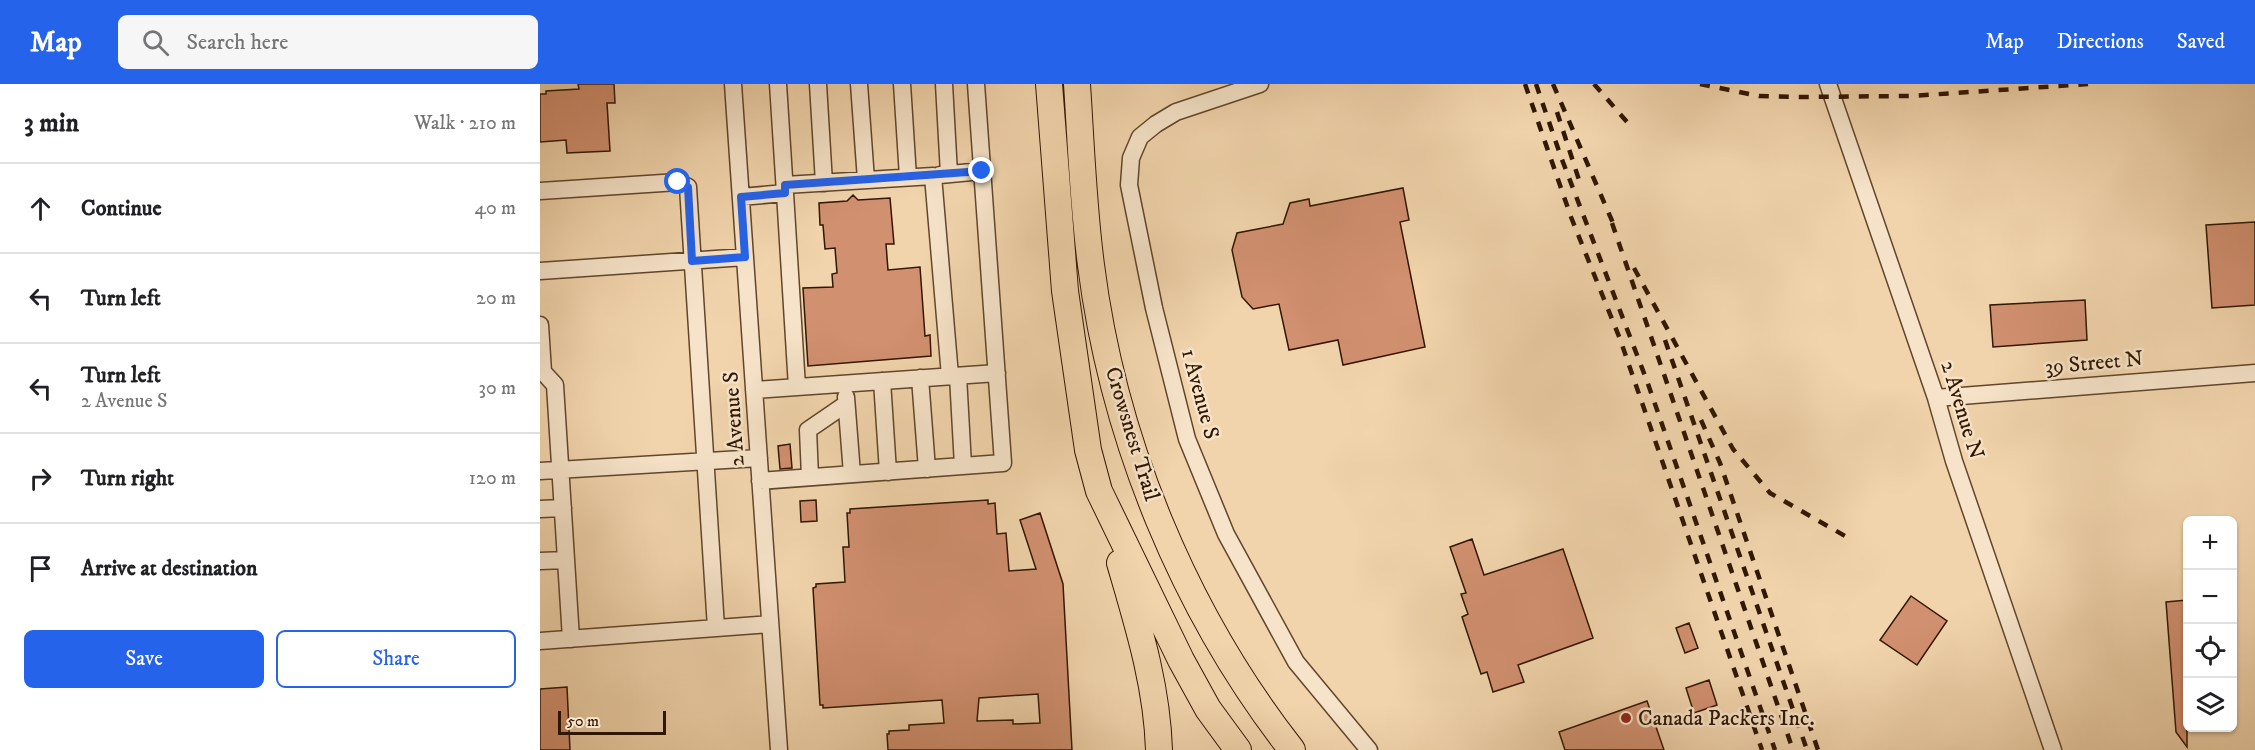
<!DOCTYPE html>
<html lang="en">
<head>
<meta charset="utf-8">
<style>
	body { margin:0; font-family:"IM FELL DW Pica",serif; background:#f6f6f6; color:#202124 }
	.controls { position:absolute; right:18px; bottom:18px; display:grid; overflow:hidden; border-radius:9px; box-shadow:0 2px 4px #0004 }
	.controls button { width:54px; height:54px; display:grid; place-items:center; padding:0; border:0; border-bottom:2px solid #e0e0e0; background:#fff; color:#202124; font:30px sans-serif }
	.scale { position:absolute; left:18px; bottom:15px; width:108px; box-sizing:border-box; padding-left:6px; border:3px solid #311600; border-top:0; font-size:16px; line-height:21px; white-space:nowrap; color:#311600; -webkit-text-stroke:4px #f6e3c9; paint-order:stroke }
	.stop { position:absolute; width:18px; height:18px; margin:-14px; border:4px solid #2563eb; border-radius:50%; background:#fff }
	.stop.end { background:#2563eb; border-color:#fff; box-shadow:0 2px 6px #0008 }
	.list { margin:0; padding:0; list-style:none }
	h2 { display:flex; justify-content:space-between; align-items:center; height:78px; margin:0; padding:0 24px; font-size:26px }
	h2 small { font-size:20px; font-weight:400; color:#757577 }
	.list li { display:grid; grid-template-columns:39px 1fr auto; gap:18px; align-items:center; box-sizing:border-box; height:90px; padding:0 24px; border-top:2px solid #e0e0e0 }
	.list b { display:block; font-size:22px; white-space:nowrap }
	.list p { margin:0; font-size:20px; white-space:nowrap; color:#757577 }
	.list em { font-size:20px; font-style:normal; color:#757577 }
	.actions { display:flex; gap:12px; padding:18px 24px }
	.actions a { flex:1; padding:14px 0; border:2px solid #2563eb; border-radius:9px; text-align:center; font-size:21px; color:#2563eb }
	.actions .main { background:#2563eb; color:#fff }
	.icon { flex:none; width:33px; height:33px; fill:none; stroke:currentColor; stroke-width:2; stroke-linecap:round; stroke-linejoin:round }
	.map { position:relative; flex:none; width:1715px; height:666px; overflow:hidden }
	header { display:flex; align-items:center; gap:36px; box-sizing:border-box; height:84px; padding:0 30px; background:#2563eb; color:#fff }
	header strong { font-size:28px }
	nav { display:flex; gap:33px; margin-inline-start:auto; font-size:21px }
	.search { width:420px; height:54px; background:#f6f6f6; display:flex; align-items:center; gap:15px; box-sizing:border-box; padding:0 21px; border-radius:9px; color:#757577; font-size:22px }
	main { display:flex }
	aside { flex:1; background:#fff }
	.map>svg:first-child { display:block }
	.building { fill:#d19070; stroke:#311600; stroke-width:1.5; fill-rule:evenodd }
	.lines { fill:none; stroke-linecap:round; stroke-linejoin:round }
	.minor-casing { stroke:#61462b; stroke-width:19 }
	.highway-casing { stroke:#311600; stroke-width:28 }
	.minor { stroke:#f6e3c9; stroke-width:16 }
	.highway { stroke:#f1d4ac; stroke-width:26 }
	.rail { stroke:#311600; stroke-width:4.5; stroke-dasharray:10 10; stroke-linecap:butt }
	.route { stroke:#2563eb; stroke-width:8 }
	.poi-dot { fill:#8f2418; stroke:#f6e3c9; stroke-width:2 }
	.labels { text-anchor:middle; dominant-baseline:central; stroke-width:5; stroke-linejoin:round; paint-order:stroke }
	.street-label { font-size:22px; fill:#311600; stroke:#f6e3c9 }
	.poi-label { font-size:22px; fill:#311600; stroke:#f6e3c9; text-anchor:start }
</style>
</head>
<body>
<header>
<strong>Map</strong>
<div class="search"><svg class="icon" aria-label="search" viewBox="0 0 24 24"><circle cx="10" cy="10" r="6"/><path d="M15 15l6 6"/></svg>Search here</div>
<nav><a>Map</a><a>Directions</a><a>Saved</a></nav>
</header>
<main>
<aside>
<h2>3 min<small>Walk · 210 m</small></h2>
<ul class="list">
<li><svg class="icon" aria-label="ahead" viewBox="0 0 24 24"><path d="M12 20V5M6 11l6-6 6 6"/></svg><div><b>Continue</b></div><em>40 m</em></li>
<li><svg class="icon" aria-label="left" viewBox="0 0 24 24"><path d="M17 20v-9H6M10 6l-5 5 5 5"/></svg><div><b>Turn left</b></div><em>20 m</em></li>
<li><svg class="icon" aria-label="left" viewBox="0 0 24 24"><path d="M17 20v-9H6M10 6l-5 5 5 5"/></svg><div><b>Turn left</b><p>2 Avenue S</p></div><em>30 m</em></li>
<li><svg class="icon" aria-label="right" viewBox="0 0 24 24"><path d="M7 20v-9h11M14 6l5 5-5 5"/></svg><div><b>Turn right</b></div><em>120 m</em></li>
<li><svg class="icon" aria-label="arrive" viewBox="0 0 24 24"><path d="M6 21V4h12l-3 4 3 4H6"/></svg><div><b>Arrive at destination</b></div></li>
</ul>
<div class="actions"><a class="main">Save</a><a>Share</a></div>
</aside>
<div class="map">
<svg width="1715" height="666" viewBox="0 0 1715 666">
	<rect width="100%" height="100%" fill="#f1d4ac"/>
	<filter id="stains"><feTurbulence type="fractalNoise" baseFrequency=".00333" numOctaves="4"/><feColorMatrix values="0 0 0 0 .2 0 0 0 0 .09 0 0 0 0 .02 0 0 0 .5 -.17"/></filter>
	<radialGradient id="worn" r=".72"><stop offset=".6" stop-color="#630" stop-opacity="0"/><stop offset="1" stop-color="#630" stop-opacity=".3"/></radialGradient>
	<path class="building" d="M38 0H74L75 19H67L70 67 27 69 26 56 0 58V10H6V7L39 5Z
		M863 104 869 136 860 138 885 263 803 281 798 256 749 266 739 220 713 225 702 213 692 166 697 149 743 140 750 119 769 115 770 122Z
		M313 111 318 116 350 114 354 160H346L348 186 380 183 385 252 390 251 391 272 268 282 263 204 293 203 292 190 297 189 295 164 285 165 283 141H280L279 119 307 117Z
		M1715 138V221L1672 224 1666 141Z
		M1545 216 1547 256 1453 263 1450 221Z
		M250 360 252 384 240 385 238 362Z
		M276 416 277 437 261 438 260 417Z
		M448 416V420L455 419 457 450 466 449 469 487 496 485 480 436 500 429 523 500 532 666H348L347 650H349V647L369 646V641L404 639 402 616 283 624V621H280L273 504 276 503V500L305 498 303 463H309L307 429H310V425ZM498 610 500 639 473 640V636L437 637 439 614Z
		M932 455 944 491 1023 465 1053 554 978 581 984 598 953 608 947 588 941 590 922 533 928 530 921 510 926 509 910 463Z
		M1371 512 1407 537 1377 581 1340 556Z
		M1647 516V663L1636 648 1626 518Z
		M1149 539 1158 564 1145 569 1136 544Z
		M1169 596 1177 621 1154 629 1146 604Z
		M27 603 30 666H0V605Z
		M1107 617 1124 666H1025L1019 648Z"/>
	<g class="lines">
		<defs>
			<path id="minor" d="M193 0 239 666
				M278 0 284 99
				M319 0 326 96
				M362 0 368 93
				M404 0 409 90
				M720 0 636 28 616 40 600 53 591 74 589 101 614 224 647 355 686 450 756 578 829 666
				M1288 0 1396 314 1414 377 1513 666
				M400 91 442 87
				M245 101 393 92 410 292
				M0 107 138 98 148 103 176 544
				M245 109 257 303
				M201 113 245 109 238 0
				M0 187 205 173
				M0 241 3 288 15 301 31 555
				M418 292 423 382
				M380 294 387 385
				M342 297 348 388
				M214 306 457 289
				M306 313 312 390
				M1396 314 1715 289
				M0 387 219 374
				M270 393 268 346 306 320
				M220 397 463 379 436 0
				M0 425 23 424
				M0 477 26 476
				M0 557 230 540"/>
			<path id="highway" d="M509 0 525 207 548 366 559 407 641 576 668 625 698 666
				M537 0C541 60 543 121 551 181 573 355 644 528 752 666
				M580 479C598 541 617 601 619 666"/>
		</defs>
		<use href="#minor" class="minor-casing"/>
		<use href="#highway" class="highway-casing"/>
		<use href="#minor" class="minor"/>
		<use href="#highway" class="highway"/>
		<path class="rail" d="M985 0 1031 133 1080 255 1222 666
			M996 0 1021 73 1107 297 1235 666
			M1013 0 1076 146
			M1054 0 1088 39
			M1160 0 1219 12 1256 13 1371 12 1548 0
			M1017 28 1040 99
			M1072 139 1253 666
			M1094 184 1193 365 1230 409 1305 452
			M1125 256 1267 666
			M1161 336 1180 379 1278 666"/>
	</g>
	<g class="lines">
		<path class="route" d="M138 98 148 103 152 177 205 173 201 113 245 109V101L442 87"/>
	</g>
	<circle class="poi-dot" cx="1086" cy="634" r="6"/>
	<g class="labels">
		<g class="street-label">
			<text transform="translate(1554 279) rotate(-5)">39 Street N</text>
			<text transform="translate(660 310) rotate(75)">1 Avenue S</text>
			<text transform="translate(1422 326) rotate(73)">2 Avenue N</text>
			<text transform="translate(194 335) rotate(-94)">2 Avenue S</text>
			<text transform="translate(592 350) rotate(73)">Crowsnest Trail</text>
		</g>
		<g class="poi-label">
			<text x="1098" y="634">Canada Packers Inc.</text>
		</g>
	</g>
	<rect width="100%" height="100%" filter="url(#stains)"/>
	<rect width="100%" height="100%" fill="url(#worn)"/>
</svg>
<div class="controls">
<button>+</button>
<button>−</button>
<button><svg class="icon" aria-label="locate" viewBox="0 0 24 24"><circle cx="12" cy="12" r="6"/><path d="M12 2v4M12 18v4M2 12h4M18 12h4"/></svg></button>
<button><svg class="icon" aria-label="layers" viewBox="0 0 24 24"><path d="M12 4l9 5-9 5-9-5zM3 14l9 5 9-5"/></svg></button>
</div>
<div class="scale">50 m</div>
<div class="stop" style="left:138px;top:98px"></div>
<div class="stop end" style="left:442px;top:87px"></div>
</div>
</main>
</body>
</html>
